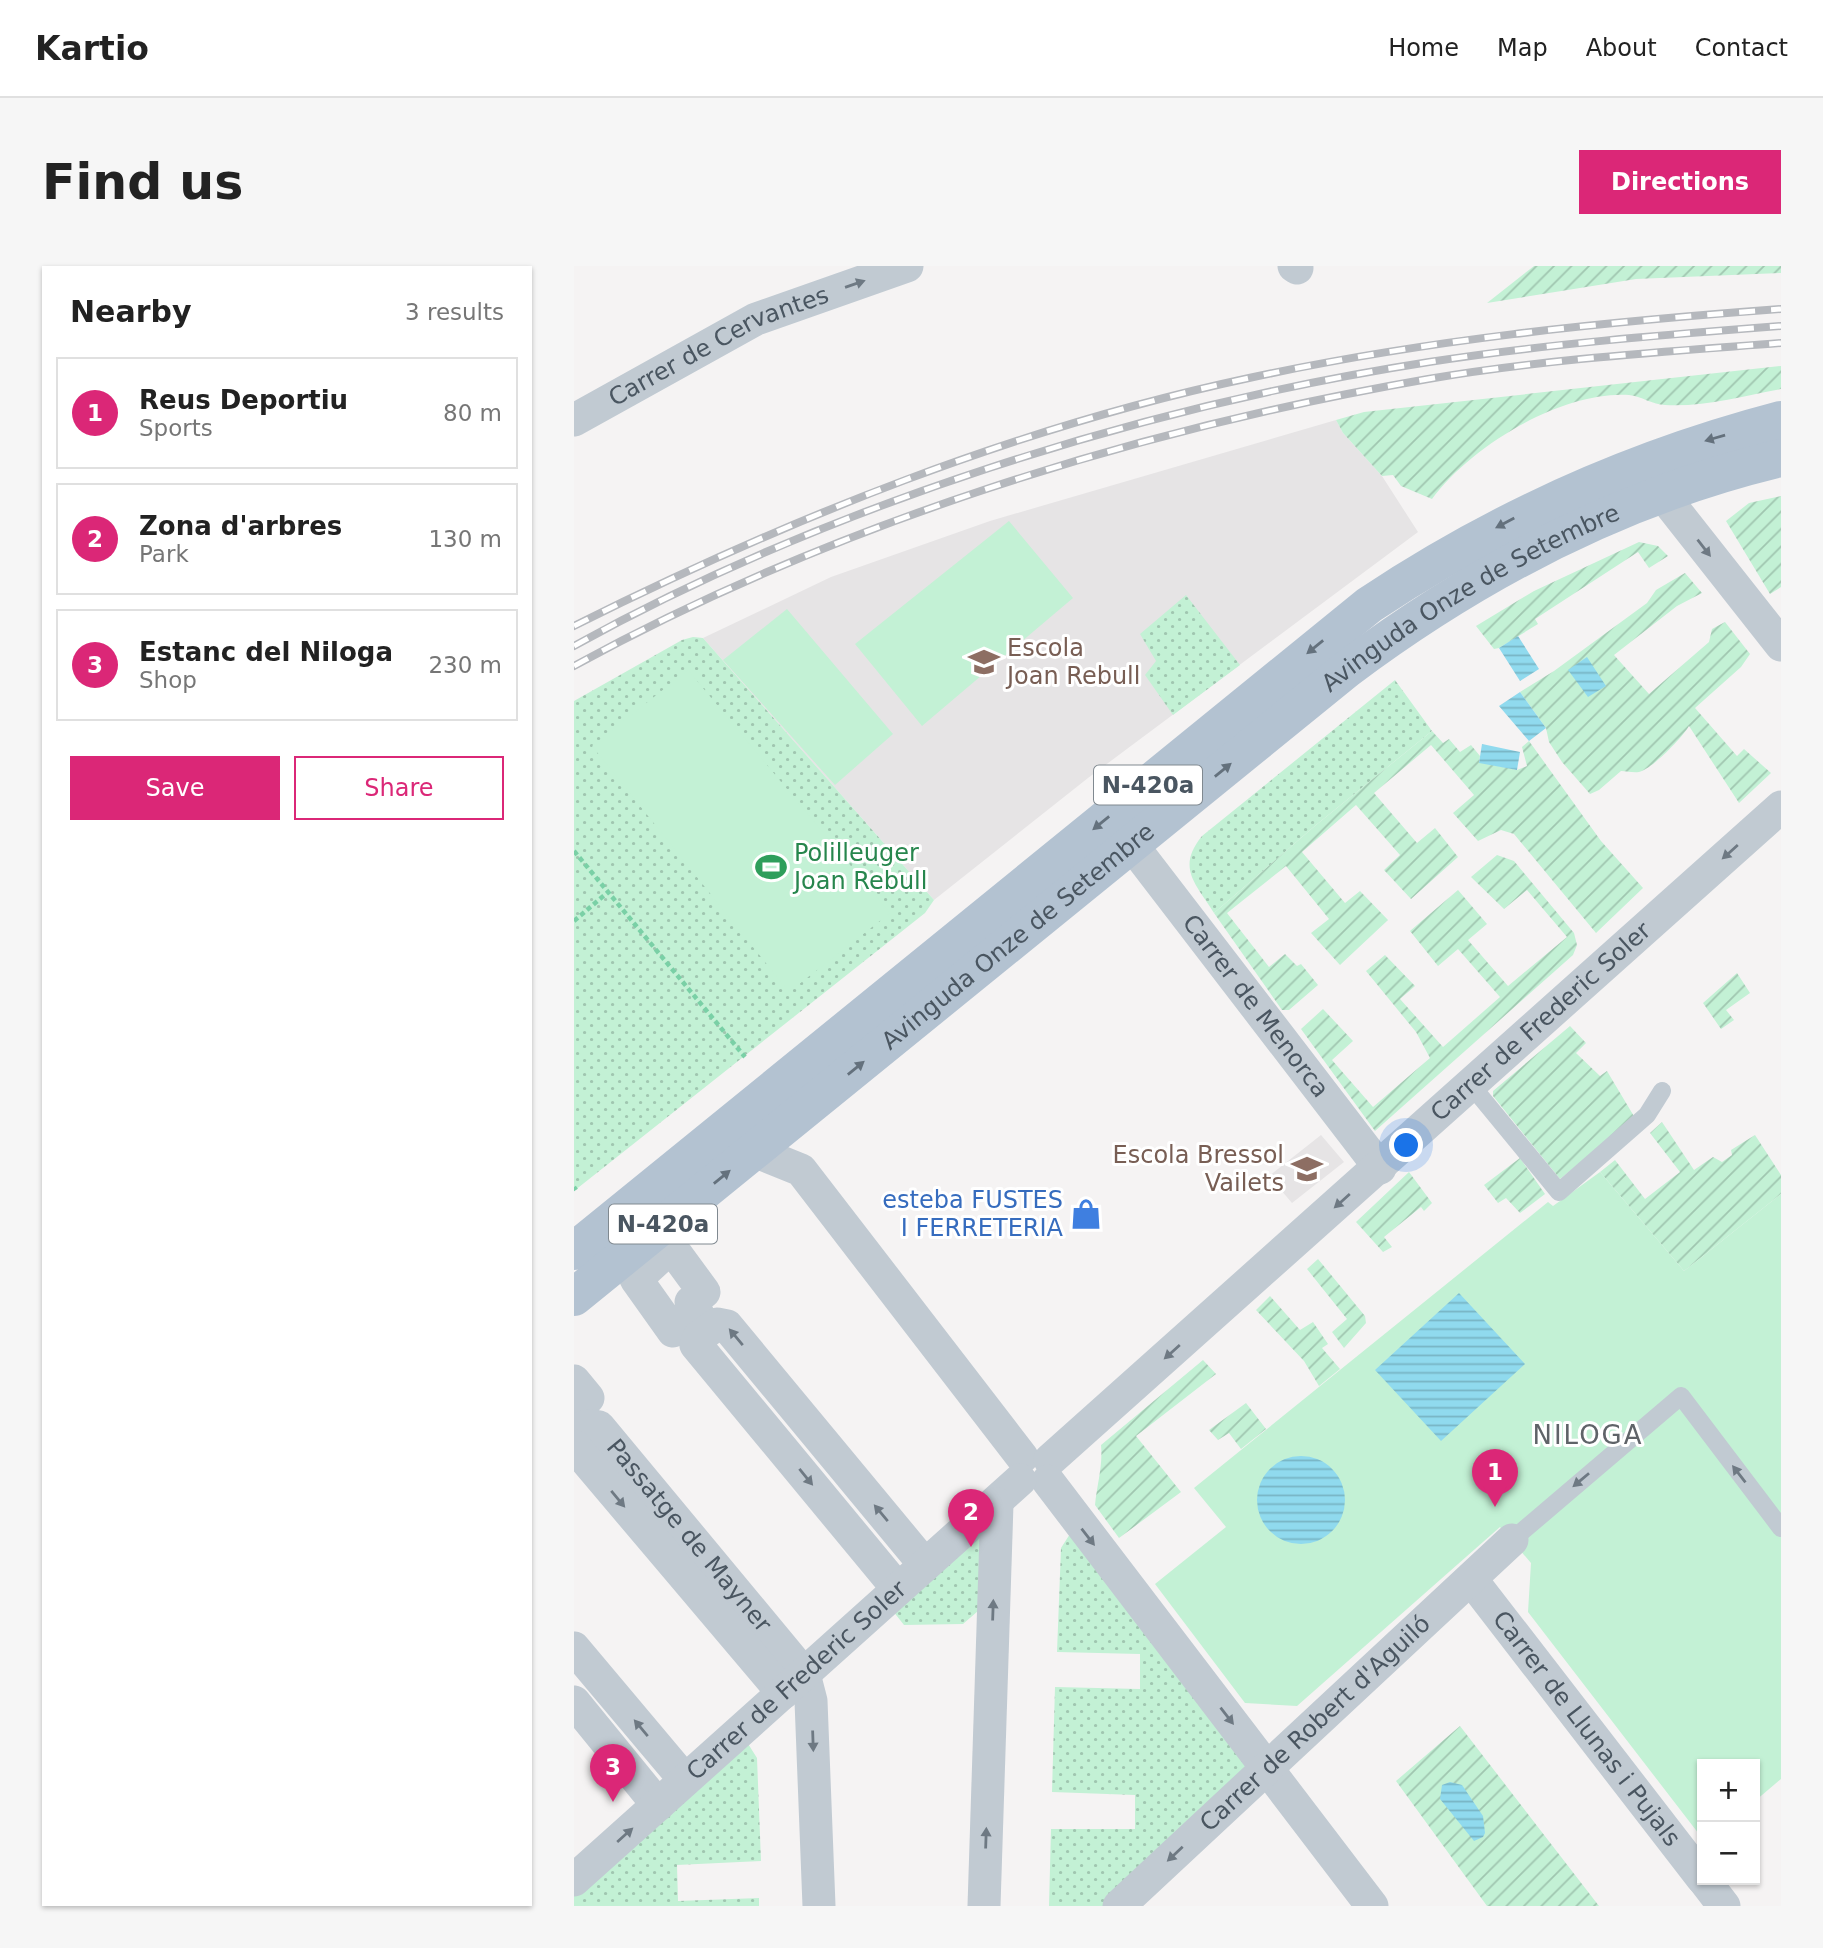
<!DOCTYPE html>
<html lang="en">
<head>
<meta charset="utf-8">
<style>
	body { margin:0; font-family:"DejaVu Sans",sans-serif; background:#f6f6f6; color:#222 }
	.controls { position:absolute; right:21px; bottom:21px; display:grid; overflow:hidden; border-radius:0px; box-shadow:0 2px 5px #0004 }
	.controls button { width:63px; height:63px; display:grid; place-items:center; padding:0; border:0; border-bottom:2px solid #e0e0e0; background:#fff; color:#222; font:35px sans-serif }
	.you { position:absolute; left:833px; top:880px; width:24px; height:24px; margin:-18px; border:5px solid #fff; border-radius:50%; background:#1a73e8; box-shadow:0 0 0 10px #1a73e833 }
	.badge { display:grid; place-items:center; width:46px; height:46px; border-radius:50%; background:#db2777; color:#fff; font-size:23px; font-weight:700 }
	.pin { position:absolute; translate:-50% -58px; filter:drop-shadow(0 2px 4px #0008) }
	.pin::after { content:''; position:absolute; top:37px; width:24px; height:21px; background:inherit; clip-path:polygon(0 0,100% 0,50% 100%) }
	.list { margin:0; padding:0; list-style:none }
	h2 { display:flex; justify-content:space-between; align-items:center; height:91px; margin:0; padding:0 28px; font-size:30px }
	h2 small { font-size:23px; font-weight:400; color:#767676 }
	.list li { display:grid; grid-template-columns:46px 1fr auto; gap:21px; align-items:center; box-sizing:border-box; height:112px; margin:0 14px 14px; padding:0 14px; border:2px solid #e0e0e0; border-radius:0px }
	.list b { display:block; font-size:26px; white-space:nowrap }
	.list p { margin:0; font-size:23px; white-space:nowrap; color:#767676 }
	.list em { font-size:23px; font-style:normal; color:#767676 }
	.actions { display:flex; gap:14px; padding:21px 28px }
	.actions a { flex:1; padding:16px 0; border:2px solid #db2777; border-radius:0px; text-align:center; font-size:24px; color:#db2777 }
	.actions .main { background:#db2777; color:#fff }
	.map { position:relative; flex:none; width:1207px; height:1640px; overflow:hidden; border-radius:0px }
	header { display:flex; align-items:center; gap:42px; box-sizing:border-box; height:98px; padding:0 35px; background:#fff; border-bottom:2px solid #e0e0e0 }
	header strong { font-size:33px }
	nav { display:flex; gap:38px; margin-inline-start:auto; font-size:24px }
	.intro { display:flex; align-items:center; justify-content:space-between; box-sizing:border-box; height:168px; padding:0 42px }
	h1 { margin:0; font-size:49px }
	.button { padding:18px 32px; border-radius:0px; background:#db2777; color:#fff; font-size:24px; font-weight:700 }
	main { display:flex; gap:42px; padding:0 42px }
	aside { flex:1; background:#fff; border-radius:0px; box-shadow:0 2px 5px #0004 }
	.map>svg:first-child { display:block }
	.education { fill:#e6e4e5 }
	.grass { fill:url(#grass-dots) }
	.garden { fill:url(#garden-furrows) }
	.pitch { fill:#c3f1d5 }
	.water { fill:url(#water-rules) }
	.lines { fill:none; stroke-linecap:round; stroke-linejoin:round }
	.path { stroke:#7ad0a6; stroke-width:4.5; stroke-dasharray:5 3.5; stroke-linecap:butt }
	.lane { stroke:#c1cad2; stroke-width:18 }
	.street { stroke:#c1cad2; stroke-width:33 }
	.primary { stroke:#b3c2d1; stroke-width:38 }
	.rail-casing { stroke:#b5b8bd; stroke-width:8 }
	.rail { stroke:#fff; stroke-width:5; stroke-dasharray:16; stroke-linecap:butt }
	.oneway { fill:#6e7983 }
	.oneway2 { fill:#64717d }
	.labels { text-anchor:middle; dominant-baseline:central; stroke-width:6; stroke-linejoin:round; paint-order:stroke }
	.shield { fill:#fff; stroke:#808990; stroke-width:2 }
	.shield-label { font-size:23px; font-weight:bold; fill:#4a5661 }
	.street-label { font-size:24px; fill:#4a5661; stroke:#fff }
	.education-label { font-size:24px; fill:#785e54; stroke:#fff; text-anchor:start }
	.leisure-label { font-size:24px; fill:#27864d; stroke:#fff; text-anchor:start }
	.shop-label { font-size:24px; fill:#366cbe; stroke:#fff; text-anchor:end }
	.neighbourhood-label { font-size:26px; letter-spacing:2px; fill:#5f6368; stroke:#fff }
</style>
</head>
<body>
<header>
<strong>Kartio</strong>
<nav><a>Home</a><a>Map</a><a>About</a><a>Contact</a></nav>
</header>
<div class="intro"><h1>Find us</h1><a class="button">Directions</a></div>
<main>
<aside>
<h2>Nearby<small>3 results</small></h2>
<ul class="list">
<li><span class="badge">1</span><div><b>Reus Deportiu</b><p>Sports</p></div><em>80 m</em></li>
<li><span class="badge">2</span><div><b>Zona d'arbres</b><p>Park</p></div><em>130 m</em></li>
<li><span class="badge">3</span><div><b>Estanc del Niloga</b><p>Shop</p></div><em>230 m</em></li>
</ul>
<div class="actions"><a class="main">Save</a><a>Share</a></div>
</aside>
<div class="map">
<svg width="1207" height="1640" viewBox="0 0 1207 1640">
	<defs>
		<pattern id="grass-dots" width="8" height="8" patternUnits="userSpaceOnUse" patternTransform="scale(1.75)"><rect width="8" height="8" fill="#c3f1d5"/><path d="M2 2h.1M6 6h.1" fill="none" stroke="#a0c6b0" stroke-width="1.8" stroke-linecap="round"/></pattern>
		<pattern id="garden-furrows" width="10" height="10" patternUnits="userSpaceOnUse" patternTransform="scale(1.75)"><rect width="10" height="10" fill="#c3f1d5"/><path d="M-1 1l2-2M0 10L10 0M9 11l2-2" fill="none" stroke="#a0c6b0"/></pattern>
		<pattern id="water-rules" width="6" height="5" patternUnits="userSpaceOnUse" patternTransform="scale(1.75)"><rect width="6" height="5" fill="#90daee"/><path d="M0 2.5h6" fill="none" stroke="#78b4c4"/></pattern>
	</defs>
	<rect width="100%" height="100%" fill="#f5f3f3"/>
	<path class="education" d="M762 154 769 167 808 210 844 266 514 512 360 634 129 372 257 311 416 255Z
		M747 869 770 896 718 937 695 910Z"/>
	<path class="grass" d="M612 329 666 399 599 449 571 409 582 395 566 368Z
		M119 371 129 372 360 634 351 647 0 925V435L108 374Z
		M821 414 858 465 742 559 640 647C622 618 602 602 628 570Z
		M423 1238 419 1332 389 1358 330 1359 311 1335Z
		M503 1257 693 1502 545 1640H475L477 1563H561V1529L478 1526 481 1421 566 1423V1388L483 1386 487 1282Z
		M166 1465 183 1492 187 1595 103 1599 104 1635 185 1632V1640H0V1614Z"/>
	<path class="garden" d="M960 0H1207V7L1062 13 913 37Z
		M1207 100V123C1168 130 1131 141 1091 139 1079 139 1067 130 1055 129 987 125 897 180 858 233L827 220 819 209 808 210 769 167 762 154 790 146Z
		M1207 230V321L1196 328 1152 255 1175 237Z
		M1065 276 1084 280 1094 290 1075 302 1064 286 961 353 964 358 925 382 920 383 902 360 960 325Z
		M1111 307 1128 327 1103 340 1040 389 1075 428 1135 376 1138 363 1151 356 1176 388 1167 401 1121 442 1163 490 1170 483 1197 507 1165 537 1115 460C1108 472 1078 503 1065 506 1059 507 1053 505 1047 505L1025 524 1016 528 988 496 975 476 972 462 946 426 980 405 1073 337 1082 324Z
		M858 465 869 477 875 473 886 486 897 479 906 490 905 496 943 504 953 500 948 481 955 475 1027 575 1069 622 1022 667 940 568 927 564 904 575 879 547 900 529 857 479 800 527 843 577 861 562 884 591 837 633 810 604 826 589 782 539 728 586 771 637 786 625 814 654 766 699 737 667 755 653 712 600 653 647 695 701 711 688 723 700 727 698 744 719 715 744H708L640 647 742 559Z
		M923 589 940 595 1000 667 1003 679 999 689 801 865 727 763 749 743 779 775 758 794 799 841 856 792 842 766 792 705 811 689 841 720 826 733 869 781 926 731 884 683 864 700 836 665 884 624 913 658 894 674 934 720 993 671 953 624 930 643 897 611Z
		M1163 707 1176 727 1152 744 1160 754 1147 763 1129 737Z
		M996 760 1012 777 1002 787 1026 810 1033 805 1061 852 986 913 919 830V825Z
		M1088 856 1120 904 1139 891 1148 896 1158 889 1157 884 1181 869 1207 909V928L1110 1005 1026 906 1041 894 1071 933 1106 906 1076 867Z
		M946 892 971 928 946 947 932 932 924 937 910 919Z
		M835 906 858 937 850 945 847 941 810 971 818 981 809 986 782 956Z
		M744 993 791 1050 792 1057 770 1082 758 1066 773 1053 733 1003Z
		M696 1030 726 1064 739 1056 754 1078 748 1082 766 1103 745 1120 730 1095 682 1044Z
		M629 1094 642 1108 562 1170 607 1226 545 1272 521 1239C523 1218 529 1200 527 1179Z
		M672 1137 692 1163 667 1183 655 1167 644 1174 635 1164Z
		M886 1460 1025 1640H913L822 1515Z"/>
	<path class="pitch" d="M435 255 499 332 348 460 281 378Z
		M213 343 319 468 261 519 149 394Z
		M114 404 316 647 215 726 18 480Z
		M1026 906 1110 1005 1207 928V1513L1181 1535V1498H1128V1572L954 1346 957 1297 926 1261 723 1440 671 1437 581 1318 652 1261 620 1222 974 936 979 940Z"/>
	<path class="water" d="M944 370 965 403 946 415 925 382Z
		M1013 391 1032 420 1014 431 994 404Z
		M946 426 972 462 955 475 925 440Z
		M908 478 946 486 943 504 905 497Z
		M885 1027 951 1098 867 1175 801 1104Z
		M683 1234a44 44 0 1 1 88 0a44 44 0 1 1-88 0Z
		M876 1516 888 1519 909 1550 911 1567 909 1571 900 1575 866 1533 868 1519Z"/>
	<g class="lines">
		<path class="path" d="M0 585 171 791
			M0 655 34 626
			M0 921 2 924"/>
		<path class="lane" d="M897 819 985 926 1073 849 1088 825
			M938 1274 1107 1130 1207 1262"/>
		<g class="street">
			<path d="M720 0 723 2"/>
			<path id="s1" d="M0 154 182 53 333 0"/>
			<path d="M1088 228 1207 379"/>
			<path id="s2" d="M558 579 806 902"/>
			<path d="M180 885 227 904 448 1191"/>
			<path d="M97 981 130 1026 117 1036 123 1046 99 1065 62 1013Z"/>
			<path d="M0 1115 14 1132 0 1142"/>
			<path id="s3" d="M0 1180V1169C9 1160 14 1158 25 1161L230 1408 237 1435 245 1640"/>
			<path d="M0 1180 209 1427"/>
			<path id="s4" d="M476 1194 1207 541"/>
			<path d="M474 1215 798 1640"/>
			<path id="s5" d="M897 1313 1128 1612"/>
			<path d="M324 1323 122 1079 125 1071 143 1058 153 1060 351 1299"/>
			<path d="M0 1382 111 1514"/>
			<path d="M0 1436 84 1539"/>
			<path id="s6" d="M0 1614 446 1214"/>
			<path d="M1130 1614 1150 1640"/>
			<path d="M410 1640 423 1238"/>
			<path id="s7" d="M545 1640 938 1274"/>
		</g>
		<g class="primary">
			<path d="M0 985 795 339C924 253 1058 193 1207 154"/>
			<path id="s8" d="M0 1031 773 403C904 305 1047 230 1207 192"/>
		</g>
		<defs>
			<path id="rail" d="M0 360C214 253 440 162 675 112 850 74 1028 56 1207 43
				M0 380C252 240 570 140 855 96 971 78 1089 69 1207 60
				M0 400C259 258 564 163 854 113 971 93 1089 86 1207 77"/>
		</defs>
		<use href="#rail" class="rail-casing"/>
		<use href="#rail" class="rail"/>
	</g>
	<defs><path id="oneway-solid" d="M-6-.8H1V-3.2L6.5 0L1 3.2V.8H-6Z" transform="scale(1.75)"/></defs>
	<g class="oneway">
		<use href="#oneway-solid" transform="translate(281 18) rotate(-19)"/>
		<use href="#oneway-solid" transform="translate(1130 282) rotate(52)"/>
		<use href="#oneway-solid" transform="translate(1156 586) rotate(138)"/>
		<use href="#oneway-solid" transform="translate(768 935) rotate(138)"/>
		<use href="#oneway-solid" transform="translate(162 1071) rotate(-130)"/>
		<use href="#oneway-solid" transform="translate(598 1086) rotate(138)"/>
		<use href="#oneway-solid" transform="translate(1165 1208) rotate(-128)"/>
		<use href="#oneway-solid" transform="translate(232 1211) rotate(51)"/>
		<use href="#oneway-solid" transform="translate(1007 1214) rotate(140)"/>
		<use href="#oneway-solid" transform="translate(44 1233) rotate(50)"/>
		<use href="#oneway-solid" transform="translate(307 1247) rotate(-130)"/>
		<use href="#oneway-solid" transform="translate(514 1271) rotate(52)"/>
		<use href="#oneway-solid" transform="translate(419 1344) rotate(-88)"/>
		<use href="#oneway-solid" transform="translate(653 1450) rotate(52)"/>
		<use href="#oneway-solid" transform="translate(67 1462) rotate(-130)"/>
		<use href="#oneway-solid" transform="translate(239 1475) rotate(88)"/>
		<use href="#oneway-solid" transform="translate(51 1569) rotate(-42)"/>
		<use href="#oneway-solid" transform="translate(412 1572) rotate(-88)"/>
		<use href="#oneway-solid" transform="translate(601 1588) rotate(137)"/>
	</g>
	<g class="oneway2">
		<use href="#oneway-solid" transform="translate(1141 172) rotate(164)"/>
		<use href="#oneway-solid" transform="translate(931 257) rotate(152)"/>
		<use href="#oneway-solid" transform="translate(741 381) rotate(141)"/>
		<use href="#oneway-solid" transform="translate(649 504) rotate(-39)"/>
		<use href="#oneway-solid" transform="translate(527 557) rotate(141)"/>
		<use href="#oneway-solid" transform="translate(282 802) rotate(-39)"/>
		<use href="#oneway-solid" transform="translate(148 911) rotate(-39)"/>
	</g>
	<defs>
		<symbol id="school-bare" viewBox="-9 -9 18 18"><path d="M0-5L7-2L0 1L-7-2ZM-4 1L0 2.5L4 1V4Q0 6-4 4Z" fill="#8d6e63" stroke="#fff" stroke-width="2.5" paint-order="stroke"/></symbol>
		<symbol id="stadium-bare" viewBox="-9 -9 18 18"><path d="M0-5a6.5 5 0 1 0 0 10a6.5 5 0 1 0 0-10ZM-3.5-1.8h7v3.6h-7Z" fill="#2e9e5b" stroke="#fff" stroke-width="2.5" paint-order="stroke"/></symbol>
		<symbol id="shop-bare" viewBox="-9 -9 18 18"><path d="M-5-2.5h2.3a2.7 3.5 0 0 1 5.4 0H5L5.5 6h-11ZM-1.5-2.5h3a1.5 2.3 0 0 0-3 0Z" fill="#3f7fe0" stroke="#fff" stroke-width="2.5" paint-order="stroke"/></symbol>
	</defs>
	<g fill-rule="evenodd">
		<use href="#school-bare" x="388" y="374" width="44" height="44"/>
		<use href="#stadium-bare" x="175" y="579" width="44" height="44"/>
		<use href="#school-bare" x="711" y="881" width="44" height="44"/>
		<use href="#shop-bare" x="490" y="926" width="44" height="44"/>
	</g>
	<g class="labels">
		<g class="shield">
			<rect x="520" y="499.5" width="108" height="39" rx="5"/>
			<rect x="35" y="938.5" width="108" height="39" rx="5"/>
		</g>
		<g class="shield-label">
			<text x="574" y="519">N-420a</text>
			<text x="89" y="958">N-420a</text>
		</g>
		<g class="street-label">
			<text stroke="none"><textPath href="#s1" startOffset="163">Carrer de Cervantes</textPath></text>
			<text stroke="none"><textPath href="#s8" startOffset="1139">Avinguda Onze de Setembre</textPath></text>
			<text stroke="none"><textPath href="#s8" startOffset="572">Avinguda Onze de Setembre</textPath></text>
			<text stroke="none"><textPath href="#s2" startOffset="203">Carrer de Menorca</textPath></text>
			<text stroke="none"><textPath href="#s4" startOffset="658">Carrer de Frederic Soler</textPath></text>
			<text stroke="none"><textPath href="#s3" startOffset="180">Passatge de Mayner</textPath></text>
			<text stroke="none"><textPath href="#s6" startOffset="299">Carrer de Frederic Soler</textPath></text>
			<text stroke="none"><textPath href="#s7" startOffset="268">Carrer de Robert d'Aguiló</textPath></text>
			<text stroke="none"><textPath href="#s5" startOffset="189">Carrer de Llunas i Pujals</textPath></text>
		</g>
		<g class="education-label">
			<text x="433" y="382">Escola<tspan x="433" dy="28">Joan Rebull</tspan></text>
			<text x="710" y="889" text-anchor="end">Escola Bressol<tspan x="710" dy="28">Vailets</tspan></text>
		</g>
		<g class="leisure-label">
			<text x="220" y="587">Polilleuger<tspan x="220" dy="28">Joan Rebull</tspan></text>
		</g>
		<g class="shop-label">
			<text x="489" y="934">esteba FUSTES<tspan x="489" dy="28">I FERRETERIA</tspan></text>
		</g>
		<g class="neighbourhood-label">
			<text x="1014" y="1169">NILOGA</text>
		</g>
	</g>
</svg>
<div class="controls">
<button>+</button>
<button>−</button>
</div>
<div class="you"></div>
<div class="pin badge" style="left:921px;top:1241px">1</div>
<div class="pin badge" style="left:397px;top:1281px">2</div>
<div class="pin badge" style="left:39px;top:1536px">3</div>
</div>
</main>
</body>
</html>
